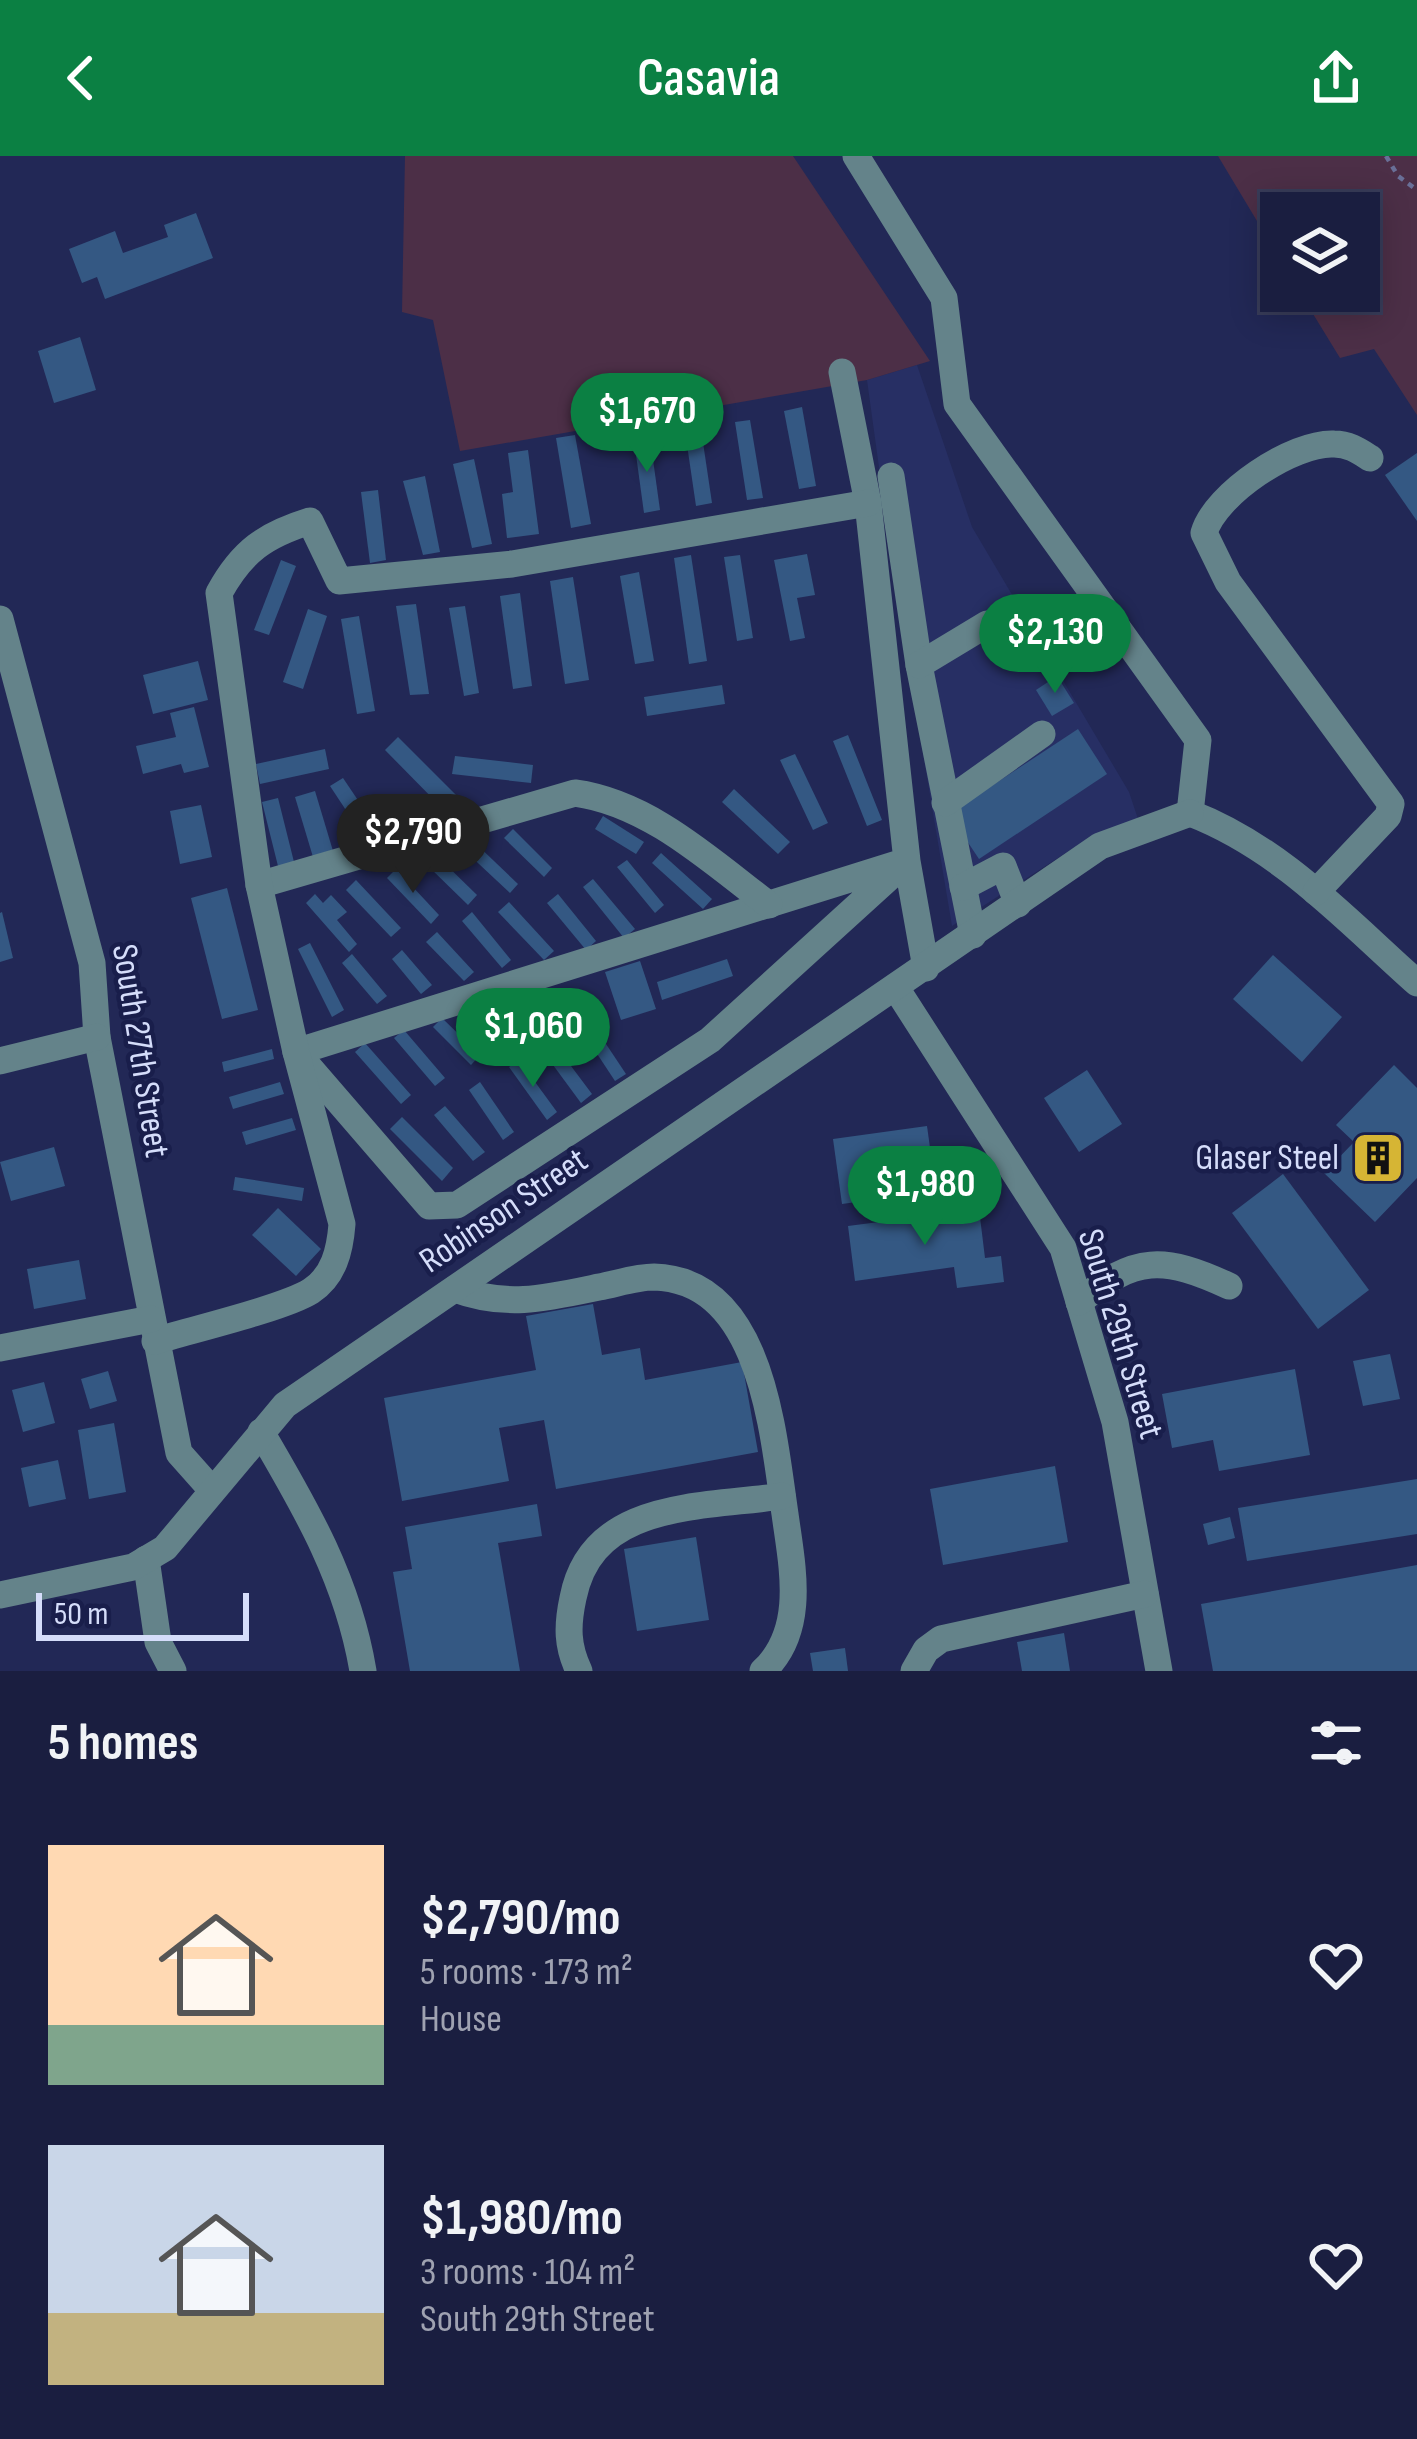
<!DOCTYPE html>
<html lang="en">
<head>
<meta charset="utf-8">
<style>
  body { margin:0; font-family:"Sofia Sans Condensed",sans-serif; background:#232747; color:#f1f3f6; height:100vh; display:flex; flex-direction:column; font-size:45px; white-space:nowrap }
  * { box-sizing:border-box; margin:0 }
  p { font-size:39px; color:#9fa2b1 }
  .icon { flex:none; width:66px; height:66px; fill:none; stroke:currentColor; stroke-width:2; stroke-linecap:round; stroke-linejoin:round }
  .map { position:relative; height:1515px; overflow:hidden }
  .panel { display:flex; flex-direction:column; background:#1a1e40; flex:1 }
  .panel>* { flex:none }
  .buttons { position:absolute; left:1260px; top:36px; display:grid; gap:24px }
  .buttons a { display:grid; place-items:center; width:120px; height:120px; border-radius:0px; background:#1a1e40; box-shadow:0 6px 30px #0003,0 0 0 3px #383c59; font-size:60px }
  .scale { position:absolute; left:36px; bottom:30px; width:213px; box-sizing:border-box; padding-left:12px; border:6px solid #d5ddfa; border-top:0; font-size:33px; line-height:42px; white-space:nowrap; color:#d5ddfa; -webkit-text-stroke:9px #191e4b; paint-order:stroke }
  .price { position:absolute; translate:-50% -102px; padding:0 27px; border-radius:42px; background:#0b8043; color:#fff; font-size:39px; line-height:78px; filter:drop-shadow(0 3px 6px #0008) }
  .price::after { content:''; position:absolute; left:50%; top:72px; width:36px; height:27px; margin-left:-18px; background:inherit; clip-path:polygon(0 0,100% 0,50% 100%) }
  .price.selected { background:#222; color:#fff }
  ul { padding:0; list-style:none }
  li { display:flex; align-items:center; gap:36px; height:300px; padding:0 48px }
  li span { display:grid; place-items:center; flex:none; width:336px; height:240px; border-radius:0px; color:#555 }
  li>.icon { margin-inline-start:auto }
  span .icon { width:144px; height:144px; fill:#fffc; stroke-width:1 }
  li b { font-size:51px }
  h2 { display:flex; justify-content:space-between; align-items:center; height:144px; padding:0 48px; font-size:51px }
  header { display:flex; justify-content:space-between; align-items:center; height:156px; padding:0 48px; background:#0b8043; color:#fff; font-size:54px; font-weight:600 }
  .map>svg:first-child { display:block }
  .built { fill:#272f64 }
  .green { fill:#4c2f47 }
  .building { fill:#345883 }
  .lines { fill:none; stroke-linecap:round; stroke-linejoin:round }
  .path { stroke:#696f97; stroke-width:4.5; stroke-dasharray:6 6; stroke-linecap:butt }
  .minor { stroke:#64838a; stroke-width:27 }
  .labels { text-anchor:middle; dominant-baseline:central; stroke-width:9; stroke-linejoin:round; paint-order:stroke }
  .street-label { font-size:36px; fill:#d5ddfa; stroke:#191e4b }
  .poi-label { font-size:36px; fill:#d5ddfa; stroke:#191e4b; text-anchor:end }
</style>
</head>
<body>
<header><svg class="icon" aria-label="back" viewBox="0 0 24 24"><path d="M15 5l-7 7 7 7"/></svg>Casavia<svg class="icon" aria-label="share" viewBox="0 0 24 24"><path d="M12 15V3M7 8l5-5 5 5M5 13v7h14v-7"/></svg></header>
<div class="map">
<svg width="1417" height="1515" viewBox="0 0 1417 1515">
  <rect width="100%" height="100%" fill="#222856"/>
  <polygon class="built" points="917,209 972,371 1129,636 1141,672 1089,682 952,770 897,442 867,224"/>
  <g class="green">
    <polygon points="405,0 793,0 930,205 867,224 460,295 433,164 402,156"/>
    <polygon points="1218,0 1417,0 1417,259 1374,193 1340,202 1299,135 1359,135 1359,57 1281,57 1281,105"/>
  </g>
  <g class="building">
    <polygon points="196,57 213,102 105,143 97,121 82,127 69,93 115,75 123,97 168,81 164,69"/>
    <polygon points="80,181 96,234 54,247 38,195"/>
    <polygon points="802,251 816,330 799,333 784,255"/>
    <polygon points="750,264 763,342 747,344 735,266"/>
    <polygon points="701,273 712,347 696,350 685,275"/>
    <polygon points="575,279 591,368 571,372 556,282"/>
    <polygon points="650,282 660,354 644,357 634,284"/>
    <polygon points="528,294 539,378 507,382 502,338 513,336 508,297"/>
    <polygon points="1417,297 1417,365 1385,319"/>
    <polygon points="474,303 492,388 472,392 453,308"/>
    <polygon points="425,320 440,396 423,399 403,325"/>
    <polygon points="378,334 386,404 370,407 361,336"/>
    <polygon points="807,398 815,439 797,442 805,482 790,485 774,404"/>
    <polygon points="691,399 707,505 689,508 674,402"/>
    <polygon points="740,399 753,482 737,485 724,401"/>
    <polygon points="281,404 296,410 269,479 254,474"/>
    <polygon points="639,416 654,505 635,508 620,420"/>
    <polygon points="573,421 589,524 565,528 550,425"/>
    <polygon points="520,437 532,530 513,533 500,440"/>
    <polygon points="416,448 429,538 410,539 396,450"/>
    <polygon points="465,450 479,537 464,540 449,452"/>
    <polygon points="308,453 327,460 303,533 283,526"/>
    <polygon points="359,460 375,555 357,558 341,463"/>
    <polygon points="198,505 208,544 153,558 143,519"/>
    <polygon points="1057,520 1074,547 1052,560 1036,534"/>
    <polygon points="722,529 725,548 647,560 644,541"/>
    <polygon points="194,551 209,611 184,617 181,608 143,618 136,590 176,581 170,557"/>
    <polygon points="1078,573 1107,618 979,703 949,658"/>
    <polygon points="848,579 882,664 867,670 833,585"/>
    <polygon points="398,581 459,642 446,656 385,594"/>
    <polygon points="325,593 329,613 260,628 256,608"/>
    <polygon points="795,598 828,667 813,674 780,604"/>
    <polygon points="455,600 533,609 531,627 452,618"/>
    <polygon points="343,622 378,674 365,683 330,630"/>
    <polygon points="734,633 790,686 778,698 722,646"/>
    <polygon points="315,635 333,695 313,701 295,641"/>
    <polygon points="278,642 294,706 278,710 262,646"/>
    <polygon points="201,649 212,701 180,708 170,655"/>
    <polygon points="603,660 644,686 636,698 595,673"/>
    <polygon points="513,673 552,712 544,721 504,682"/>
    <polygon points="473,685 518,728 510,737 464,694"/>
    <polygon points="661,697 712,743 703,753 652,707"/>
    <polygon points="437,700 477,739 468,749 427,709"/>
    <polygon points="627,704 664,749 655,757 617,711"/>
    <polygon points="396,713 439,759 431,768 387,722"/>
    <polygon points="593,723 635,773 624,782 583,731"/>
    <polygon points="356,724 401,772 391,781 346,734"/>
    <polygon points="227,732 258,854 222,863 191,742"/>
    <polygon points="315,738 323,747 331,739 347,756 337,764 357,788 349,796 306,747"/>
    <polygon points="558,738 596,785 586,794 547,747"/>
    <polygon points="509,746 554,795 544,804 498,756"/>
    <polygon points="2,756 13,802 0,806 0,757"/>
    <polygon points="472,756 511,804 502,812 462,765"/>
    <polygon points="437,776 474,816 464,825 426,786"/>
    <polygon points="310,787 344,854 332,861 298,793"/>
    <polygon points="402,794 432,829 421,838 392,803"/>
    <polygon points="352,798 387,840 377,848 342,807"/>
    <polygon points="1273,799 1342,861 1302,906 1233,843"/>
    <polygon points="727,803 733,820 662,844 657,826"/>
    <polygon points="640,805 656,853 621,864 605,816"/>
    <polygon points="482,849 525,889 516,899 473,859"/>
    <polygon points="442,862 480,899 471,909 433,871"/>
    <polygon points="594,870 626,918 615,925 584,878"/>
    <polygon points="404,874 445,922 435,930 394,882"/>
    <polygon points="553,886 592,938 581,947 542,894"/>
    <polygon points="365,887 411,939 401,948 355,896"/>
    <polygon points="272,893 274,903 224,916 222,906"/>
    <polygon points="519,904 557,956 547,964 509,911"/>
    <polygon points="1394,909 1417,932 1417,1022 1375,1066 1324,1017 1354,986 1336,969"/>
    <polygon points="1087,914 1122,968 1079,996 1044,942"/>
    <polygon points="280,926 284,938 233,953 229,941"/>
    <polygon points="480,926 514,976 503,984 469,934"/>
    <polygon points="445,950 485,996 473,1005 434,959"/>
    <polygon points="402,961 453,1012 442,1025 390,973"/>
    <polygon points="292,962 296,974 246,989 242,976"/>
    <polygon points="927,970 936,1035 842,1048 833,983"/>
    <polygon points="54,991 65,1030 11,1045 0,1006"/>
    <polygon points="1283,1018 1369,1134 1318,1173 1232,1057"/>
    <polygon points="235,1021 304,1032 302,1045 233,1034"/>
    <polygon points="278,1052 321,1093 296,1120 252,1079"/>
    <polygon points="979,1053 985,1102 1001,1100 1004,1126 957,1132 954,1111 855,1125 848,1070"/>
    <polygon points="79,1104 86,1143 34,1153 27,1113"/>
    <polygon points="593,1148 602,1199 640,1192 645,1224 742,1206 758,1296 556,1333 544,1264 499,1272 509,1325 402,1345 384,1242 536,1214 526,1160"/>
    <polygon points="1390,1198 1400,1243 1363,1250 1353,1205"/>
    <polygon points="1295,1213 1310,1299 1219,1315 1213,1284 1172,1292 1162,1238"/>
    <polygon points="108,1215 117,1245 90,1253 81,1223"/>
    <polygon points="44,1226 55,1267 23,1276 12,1234"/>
    <polygon points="114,1267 126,1336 89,1343 78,1274"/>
    <polygon points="58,1304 66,1343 29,1351 21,1312"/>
    <polygon points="1055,1310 1068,1386 943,1409 930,1333"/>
    <polygon points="1417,1323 1417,1378 1247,1405 1238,1352"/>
    <polygon points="537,1348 542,1380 498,1387 520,1515 410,1515 393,1416 412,1413 405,1371"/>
    <polygon points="1230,1361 1235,1382 1208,1389 1203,1368"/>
    <polygon points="696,1381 709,1464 637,1475 624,1393"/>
    <polygon points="1417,1409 1417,1515 1213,1515 1201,1448"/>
    <polygon points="1064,1477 1070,1515 1022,1515 1017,1486"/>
    <polygon points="845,1492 848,1515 813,1515 810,1497"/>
  </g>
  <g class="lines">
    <polyline class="path" points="1386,0 1398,20 1417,34"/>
    <g class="minor">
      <polyline points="856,0 944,142 957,248 1198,584 1190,657"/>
      <polyline points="842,216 868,347 907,705 296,896 429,1050 457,1049 710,884 907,705 926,812"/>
      <polyline points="891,320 919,509 973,779"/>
      <polyline points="0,463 92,807 97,881 179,1297 211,1333"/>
      <polyline points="919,509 987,468"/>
      <polyline points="945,647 1042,578"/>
      <path d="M1190 657C1281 692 1345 763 1417 827"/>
      <path d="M259 729 575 637C649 647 711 705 769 749"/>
      <polyline points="963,731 1003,710 1018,748"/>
      <path d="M1316 736 1388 660 1391 648 1228 426 1204 377C1215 338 1293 286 1334 288 1349 288 1359 295 1370 302"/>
      <polyline points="896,832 1063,1092 1115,1266 1159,1515"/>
      <polyline points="0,905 97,881"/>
      <path d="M455 1133C506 1152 547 1142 599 1131 616 1128 636 1121 654 1121 763 1124 773 1279 785 1358 792 1410 807 1474 763 1515"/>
      <path d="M1079 1146C1135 1099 1164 1100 1229 1130"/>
      <path d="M155 1185C191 1174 284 1152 311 1135 334 1120 340 1094 342 1068L296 896 259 729 219 437C242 395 265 379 310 365L339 425 512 408 868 347"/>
      <polyline points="0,1192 151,1163"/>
      <path d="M261 1276C307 1354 348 1425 363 1515"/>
      <polyline points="146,1403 158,1486 173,1515"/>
      <polyline points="0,1439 133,1411 165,1392 285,1249 1100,690 1190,657"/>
      <path d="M579 1515C567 1490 567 1470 573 1442 592 1344 702 1352 782 1340"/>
      <polyline points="914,1515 926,1494 941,1483 1145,1438"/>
    </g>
  </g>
  <defs>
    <g id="building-square" transform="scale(2.7)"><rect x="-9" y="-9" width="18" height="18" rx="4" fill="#d6b534" stroke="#191e4b"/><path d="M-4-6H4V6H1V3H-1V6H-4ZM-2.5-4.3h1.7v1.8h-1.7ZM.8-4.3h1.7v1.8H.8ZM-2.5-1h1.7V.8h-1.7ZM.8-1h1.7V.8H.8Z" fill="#111"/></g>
  </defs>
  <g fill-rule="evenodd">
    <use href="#building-square" x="1378" y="1002"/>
  </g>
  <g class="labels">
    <g class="street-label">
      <text transform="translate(140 895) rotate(81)">South 27th Street</text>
      <text transform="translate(504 1055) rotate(-34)">Robinson Street</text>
      <text transform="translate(1120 1178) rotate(73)">South 29th Street</text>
    </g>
    <g class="poi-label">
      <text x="1339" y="1002">Glaser Steel</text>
    </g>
  </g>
</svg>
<div class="buttons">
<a><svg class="icon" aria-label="layers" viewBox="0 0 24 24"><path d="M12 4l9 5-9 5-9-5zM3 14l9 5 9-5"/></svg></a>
</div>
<div class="scale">50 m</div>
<b class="price" style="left:647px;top:319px">$1,670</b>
<b class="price" style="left:1055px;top:540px">$2,130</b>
<b class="price selected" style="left:413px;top:740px">$2,790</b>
<b class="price" style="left:533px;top:934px">$1,060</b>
<b class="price" style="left:925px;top:1092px">$1,980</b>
</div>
<section class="panel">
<h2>5 homes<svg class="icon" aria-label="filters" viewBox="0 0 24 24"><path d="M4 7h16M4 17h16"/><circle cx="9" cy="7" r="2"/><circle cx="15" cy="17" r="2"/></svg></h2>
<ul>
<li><span style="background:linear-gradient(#ffd9b3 75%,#7fa58c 0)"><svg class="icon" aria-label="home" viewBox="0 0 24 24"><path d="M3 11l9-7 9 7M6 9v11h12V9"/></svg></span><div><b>$2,790/mo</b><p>5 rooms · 173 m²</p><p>House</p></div><svg class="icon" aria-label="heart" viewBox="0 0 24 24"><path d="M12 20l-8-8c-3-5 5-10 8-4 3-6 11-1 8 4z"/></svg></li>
<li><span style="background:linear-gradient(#c9d6e8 70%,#c2b280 0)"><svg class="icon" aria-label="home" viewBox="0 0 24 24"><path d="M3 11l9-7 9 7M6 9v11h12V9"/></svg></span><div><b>$1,980/mo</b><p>3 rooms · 104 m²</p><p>South 29th Street</p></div><svg class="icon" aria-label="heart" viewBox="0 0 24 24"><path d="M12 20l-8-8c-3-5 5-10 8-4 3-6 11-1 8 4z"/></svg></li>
</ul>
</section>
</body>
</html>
